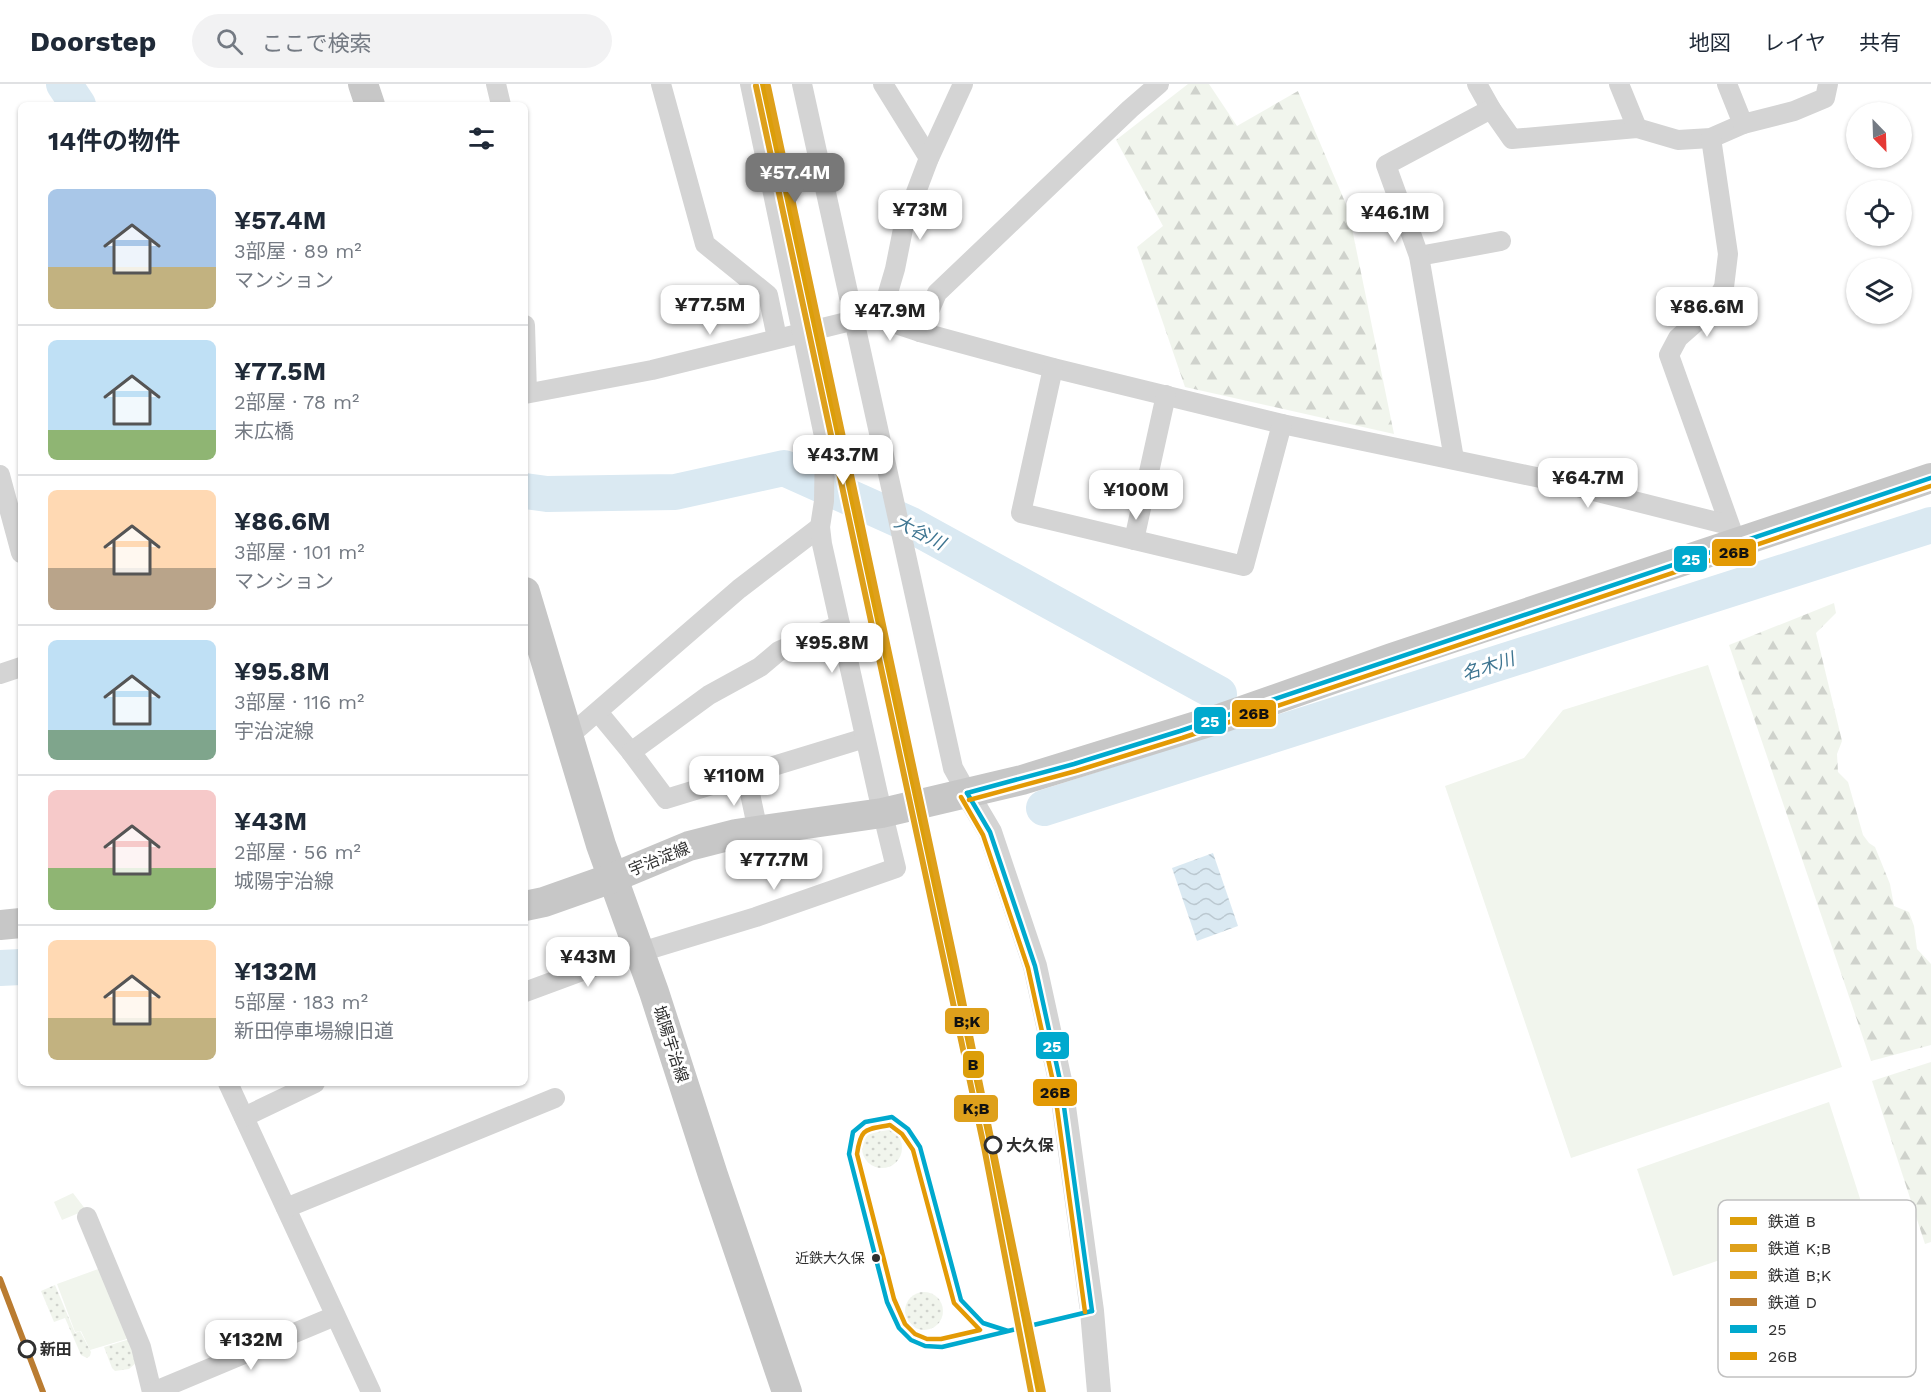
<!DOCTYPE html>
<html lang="ja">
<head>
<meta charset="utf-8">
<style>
  body { margin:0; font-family:"Work Sans","Noto Sans JP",sans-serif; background:#f2f2f3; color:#1f2937; height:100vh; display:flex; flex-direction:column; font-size:22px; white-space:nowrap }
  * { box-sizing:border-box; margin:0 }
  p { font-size:20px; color:#747a83 }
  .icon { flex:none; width:33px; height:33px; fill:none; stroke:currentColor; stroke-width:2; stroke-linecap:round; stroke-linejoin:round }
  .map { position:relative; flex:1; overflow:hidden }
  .sheet { position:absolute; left:18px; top:18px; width:510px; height:984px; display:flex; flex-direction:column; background:#fff; border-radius:9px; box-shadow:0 2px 4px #0004 }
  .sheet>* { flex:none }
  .needle { width:39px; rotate:157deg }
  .fabs { position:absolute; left:1846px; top:18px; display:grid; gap:12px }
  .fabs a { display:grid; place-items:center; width:66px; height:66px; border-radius:50%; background:#fff; box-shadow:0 2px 4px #0004; font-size:30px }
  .price { position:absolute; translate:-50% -51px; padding:0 14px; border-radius:12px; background:#fff; color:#222; font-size:20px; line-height:39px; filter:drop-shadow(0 2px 3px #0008) }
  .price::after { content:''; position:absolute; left:50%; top:36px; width:18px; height:14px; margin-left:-9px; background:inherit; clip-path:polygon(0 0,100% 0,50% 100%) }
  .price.active { background:#787878; color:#fff }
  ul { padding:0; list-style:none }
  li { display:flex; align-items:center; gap:18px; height:150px; padding:0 30px }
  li+li { border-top:2px solid #e0e1e3 }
  li span { display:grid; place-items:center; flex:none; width:168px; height:120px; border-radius:9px; color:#555 }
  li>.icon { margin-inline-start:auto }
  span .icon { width:72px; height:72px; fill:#fffc; stroke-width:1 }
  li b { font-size:26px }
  h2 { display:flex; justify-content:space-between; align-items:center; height:72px; padding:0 30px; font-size:26px }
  header { display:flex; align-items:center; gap:36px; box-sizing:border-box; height:84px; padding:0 30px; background:#fff; border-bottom:2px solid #e0e1e3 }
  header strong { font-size:28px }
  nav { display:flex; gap:33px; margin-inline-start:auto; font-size:21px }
  .search { width:420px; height:54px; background:#f2f2f3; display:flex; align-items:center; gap:15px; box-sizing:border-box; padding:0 21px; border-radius:33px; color:#747a83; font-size:22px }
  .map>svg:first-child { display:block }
  .grass { fill:url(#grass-dots) }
  .forest { fill:url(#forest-firs) }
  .green { fill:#f1f5ed }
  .water { fill:url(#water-waves) }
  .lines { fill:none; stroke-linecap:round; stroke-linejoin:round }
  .river { stroke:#dae9f2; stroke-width:36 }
  .minor { stroke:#d4d4d4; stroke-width:20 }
  .tertiary { stroke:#d4d4d4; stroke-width:24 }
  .primary { stroke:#c7c7c7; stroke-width:30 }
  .bus-1-casing { stroke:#fff; stroke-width:9 }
  .bus-2-casing { stroke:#fff; stroke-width:9 }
  .bus-1 { stroke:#00a9ce; stroke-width:4.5 }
  .bus-2 { stroke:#e39a05; stroke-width:4.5 }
  .rail-1-casing { stroke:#fff; stroke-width:10 }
  .rail-2-casing { stroke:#fff; stroke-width:10 }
  .rail-3-casing { stroke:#fff; stroke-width:10 }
  .rail-4-casing { stroke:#fff; stroke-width:10 }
  .rail-1 { stroke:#dc9e09; stroke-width:6 }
  .rail-2 { stroke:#dea01b; stroke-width:6 }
  .rail-3 { stroke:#dea01b; stroke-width:6 }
  .rail-4 { stroke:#ba7c31; stroke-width:6 }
  .stop-dot { fill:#fff; stroke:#2f2f2f; stroke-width:3 }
  .bus-dot { fill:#2f2f2f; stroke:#fff; stroke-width:2 }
  .labels { text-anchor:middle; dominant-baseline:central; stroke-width:6; stroke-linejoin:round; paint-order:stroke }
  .bus-label { font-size:14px; fill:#2f2f2f; stroke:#fff; text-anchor:end }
  .street-label { font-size:16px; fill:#2f2f2f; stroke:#fff }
  .stop-label { font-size:16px; font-weight:bold; fill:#2f2f2f; stroke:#fff; text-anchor:start }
  .water-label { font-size:18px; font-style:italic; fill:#3e7591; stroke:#fff }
  .key { fill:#fff; stroke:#c1c1c1; stroke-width:1.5 }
  .key-label { font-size:16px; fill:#2f2f2f }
  .line-badge { stroke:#fff; stroke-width:2 }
  .badge-label { font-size:16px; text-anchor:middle; font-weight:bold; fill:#fff }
  .pale-badge-label { font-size:16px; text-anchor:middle; font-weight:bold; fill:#111 }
</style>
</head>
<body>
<header>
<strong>Doorstep</strong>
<div class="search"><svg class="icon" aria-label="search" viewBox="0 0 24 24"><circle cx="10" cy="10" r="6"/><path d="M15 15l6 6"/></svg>ここで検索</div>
<nav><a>地図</a><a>レイヤ</a><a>共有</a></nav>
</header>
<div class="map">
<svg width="1931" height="1308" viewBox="0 0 1931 1308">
  <defs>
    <pattern id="grass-dots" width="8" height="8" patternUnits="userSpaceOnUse" patternTransform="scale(1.5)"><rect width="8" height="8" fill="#f1f5ed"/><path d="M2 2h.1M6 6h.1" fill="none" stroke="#cfd2cc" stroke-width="1.8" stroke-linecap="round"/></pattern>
    <pattern id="forest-firs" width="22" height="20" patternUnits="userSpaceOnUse" patternTransform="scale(1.5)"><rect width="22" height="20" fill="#f1f5ed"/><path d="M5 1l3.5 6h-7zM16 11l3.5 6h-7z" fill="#cfd2cc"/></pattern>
    <pattern id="water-waves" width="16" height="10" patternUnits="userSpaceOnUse" patternTransform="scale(1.5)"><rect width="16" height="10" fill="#dae9f2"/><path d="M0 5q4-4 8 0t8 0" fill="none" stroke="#bbc8d0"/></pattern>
  </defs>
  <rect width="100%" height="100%" fill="#fff"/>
  <g class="grass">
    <circle cx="882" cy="1064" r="20"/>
    <polygon points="55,1201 75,1249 80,1247 91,1268 90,1272 87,1274 81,1271 65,1234 54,1238 41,1207"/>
    <circle cx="924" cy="1227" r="19"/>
    <polygon points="130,1255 137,1278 129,1285 115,1287 112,1284 104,1263"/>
  </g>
  <g class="forest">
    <polygon points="1188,0 1209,0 1237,42 1298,7 1348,125 1394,350 1185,303 1137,163 1163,142 1116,56"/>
    <polygon points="1834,519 1836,529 1816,549 1842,657 1837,670 1838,688 1848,698 1863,751 1869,759 1875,763 1890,800 1894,822 1909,828 1914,842 1917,865 1931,880 1931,961 1871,977 1729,561"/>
    <polygon points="1931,978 1931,1158 1925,1160 1872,997"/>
  </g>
  <g class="green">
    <polygon points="1708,581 1842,983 1571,1074 1445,702 1524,674 1563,626"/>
    <polygon points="1829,1018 1864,1127 1673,1192 1637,1085"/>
    <polygon points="73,1109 86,1126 62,1136 54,1118"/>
    <polygon points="101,1184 130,1254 90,1266 81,1247 75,1248 57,1200"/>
  </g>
  <polygon class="water" points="1213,769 1238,842 1197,857 1172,784"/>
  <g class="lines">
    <g class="river">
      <polyline points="64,0 78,21"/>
      <polyline points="525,407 547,410 675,408 784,384 911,441 1219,610"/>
      <polyline points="1044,724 1931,441"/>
      <polyline points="0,884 21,883"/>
    </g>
    <g class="minor">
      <polyline points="496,0 501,21"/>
      <polyline points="661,0 705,160 768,211 777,254"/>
      <polyline points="802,0 953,684 967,709"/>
      <polyline points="883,0 929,74"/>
      <polyline points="1477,0 1491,25 1512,55 1637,44 1678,56 1711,54 1743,40 1727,0"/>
      <polyline points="1619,0 1637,44"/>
      <polyline points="1743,40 1794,27 1825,14 1828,0"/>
      <polyline points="1711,54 1728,170 1724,203 1711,225 1678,254 1669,271 1733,450"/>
      <polyline points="1419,172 1501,157"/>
      <polyline points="882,229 896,240 920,248 1053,284 1282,340 1550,396 1729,441"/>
      <polyline points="882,229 895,185 904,140 929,74 963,0"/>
      <polyline points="525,241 527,309"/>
      <polyline points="920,248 937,209 1130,25 1159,0"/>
      <polyline points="1053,284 1021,429 1244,482 1282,340"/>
      <polyline points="525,310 652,286 867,233"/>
      <polyline points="1454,375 1419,172 1386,81 1491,25"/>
      <polyline points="0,391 21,469"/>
      <polyline points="1134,456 1166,311"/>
      <polyline points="0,590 21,583"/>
      <polyline points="598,628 631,668 666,715 865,654"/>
      <polyline points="569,652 739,505 820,443"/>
      <polyline points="631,668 709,611 760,583 779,567 840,541"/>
      <polyline points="746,691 758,747"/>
      <polyline points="525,908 598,881 756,833 896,784 878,710 822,460 820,443 824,417 825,357 750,0"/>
      <polyline points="228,999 371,1308"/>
      <polyline points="244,1033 315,999"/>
      <polyline points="286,1124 555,1014"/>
      <polyline points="87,1133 141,1263 152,1308"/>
      <polyline points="153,1308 335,1232"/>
    </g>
    <polyline class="tertiary" points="967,709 990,748 1035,882 1061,1001 1092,1227 1099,1308"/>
    <g class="primary">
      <polyline points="363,0 370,21"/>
      <polyline points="525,508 601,761 654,908 713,1091 787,1308"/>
      <polyline points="525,822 544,818 612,794 689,762 736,750 882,729 1022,696 1222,634 1392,574 1931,394"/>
      <polyline points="0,841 21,839"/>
    </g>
    <g class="bus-1-casing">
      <g id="bus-1">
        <polyline points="967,709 1074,680 1180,647 1931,394"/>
        <polyline points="967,709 990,748 1035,882 1061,1001 1092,1227"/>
        <polygon points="892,1033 908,1045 920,1063 961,1216 983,1239 1008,1247 1092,1227 942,1263 925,1262 911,1256 899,1244 887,1218 849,1070 853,1048 865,1038"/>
      </g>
    </g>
    <g class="bus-2-casing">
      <g id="bus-2">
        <polyline points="961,713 983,751 1028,884 1054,1002 1085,1228"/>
        <polyline points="969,716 1076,687 1182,654 1931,402"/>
        <path d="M890 1041 902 1050 913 1066 954 1219 980 1246 941 1255H927L915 1250 905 1240 894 1215 857 1070C861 1043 865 1046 890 1041Z"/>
      </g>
    </g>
    <use href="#bus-1" class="bus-1"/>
    <use href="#bus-2" class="bus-2"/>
    <g class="rail-1-casing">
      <polyline id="rail-1" points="763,0 991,1062 1039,1308"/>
    </g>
    <g class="rail-2-casing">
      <polyline id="rail-2" points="756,2 984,1063 1031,1308"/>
    </g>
    <g class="rail-3-casing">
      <polyline id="rail-3" points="768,2 955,878 1043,1308"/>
    </g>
    <g class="rail-4-casing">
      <polyline id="rail-4" points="0,1195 43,1308"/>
    </g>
    <use href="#rail-1" class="rail-1"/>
    <use href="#rail-2" class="rail-2"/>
    <use href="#rail-3" class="rail-3"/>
    <use href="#rail-4" class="rail-4"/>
  </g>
  <g class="stop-dot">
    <circle cx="993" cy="1061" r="8"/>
    <circle cx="27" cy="1265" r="8"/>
  </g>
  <circle class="bus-dot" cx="876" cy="1174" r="5"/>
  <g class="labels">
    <g class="bus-label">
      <text x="865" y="1174">近鉄大久保</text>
    </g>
    <g class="street-label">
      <text transform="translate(659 775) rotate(-22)">宇治淀線</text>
      <text transform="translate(671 960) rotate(72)">城陽宇治線</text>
    </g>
    <g class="stop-label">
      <text x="1006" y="1061">大久保</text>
      <text x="40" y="1265">新田</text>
    </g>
    <g class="water-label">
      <text transform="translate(920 448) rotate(27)">大谷川</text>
      <text transform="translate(1488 582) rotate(-18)">名木川</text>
    </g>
  </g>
  <rect x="1718" y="1116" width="198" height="177" rx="9" class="key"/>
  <rect x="1730" y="1133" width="27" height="8" fill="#dc9e09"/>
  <rect x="1730" y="1160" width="27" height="8" fill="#dea01b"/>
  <rect x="1730" y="1187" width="27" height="8" fill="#dea01b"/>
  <rect x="1730" y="1214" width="27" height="8" fill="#ba7c31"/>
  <rect x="1730" y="1241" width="27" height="8" fill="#00a9ce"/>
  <rect x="1730" y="1268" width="27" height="8" fill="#e39a05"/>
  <g class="key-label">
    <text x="1768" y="1143">鉄道 B</text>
    <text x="1768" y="1170">鉄道 K;B</text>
    <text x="1768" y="1197">鉄道 B;K</text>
    <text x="1768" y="1224">鉄道 D</text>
    <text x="1768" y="1251">25</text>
    <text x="1768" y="1278">26B</text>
  </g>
  <g class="line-badge">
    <rect x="1711" y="454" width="46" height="29" rx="6" fill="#e39a05"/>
    <rect x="1673" y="461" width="35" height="28" rx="6" fill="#00a9ce"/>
    <rect x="1231" y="615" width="46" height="29" rx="6" fill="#e39a05"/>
    <rect x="1193" y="622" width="34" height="29" rx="6" fill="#00a9ce"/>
    <rect x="944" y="923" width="46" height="28" rx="6" fill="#dea01b"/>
    <rect x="1035" y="947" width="35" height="29" rx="6" fill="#00a9ce"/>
    <rect x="962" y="966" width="23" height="29" rx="6" fill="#dc9e09"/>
    <rect x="1032" y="994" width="46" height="29" rx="6" fill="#e39a05"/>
    <rect x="953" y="1010" width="46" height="29" rx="6" fill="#dea01b"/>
  </g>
  <g class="badge-label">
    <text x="1691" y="481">25</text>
    <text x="1210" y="643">25</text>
    <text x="1052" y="968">25</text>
  </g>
  <g class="pale-badge-label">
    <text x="1734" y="474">26B</text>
    <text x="1254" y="635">26B</text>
    <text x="967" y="943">B;K</text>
    <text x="973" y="986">B</text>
    <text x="1055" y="1014">26B</text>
    <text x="976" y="1030">K;B</text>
  </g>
</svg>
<div class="fabs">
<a><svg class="needle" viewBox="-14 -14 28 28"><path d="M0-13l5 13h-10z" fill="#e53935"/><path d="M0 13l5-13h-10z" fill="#747a83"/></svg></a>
<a><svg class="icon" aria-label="locate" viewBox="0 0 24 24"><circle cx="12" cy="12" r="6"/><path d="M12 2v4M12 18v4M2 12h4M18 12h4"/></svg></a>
<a><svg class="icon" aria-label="layers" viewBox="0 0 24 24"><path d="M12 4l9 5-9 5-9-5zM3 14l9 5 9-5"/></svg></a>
</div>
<b class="price active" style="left:795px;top:120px">¥57.4M</b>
<b class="price" style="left:920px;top:157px">¥73M</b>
<b class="price" style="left:1395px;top:160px">¥46.1M</b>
<b class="price" style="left:710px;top:252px">¥77.5M</b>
<b class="price" style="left:1707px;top:254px">¥86.6M</b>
<b class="price" style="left:890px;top:258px">¥47.9M</b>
<b class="price" style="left:843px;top:402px">¥43.7M</b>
<b class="price" style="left:1588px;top:425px">¥64.7M</b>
<b class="price" style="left:1136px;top:437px">¥100M</b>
<b class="price" style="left:832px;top:590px">¥95.8M</b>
<b class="price" style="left:734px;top:723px">¥110M</b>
<b class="price" style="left:774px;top:807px">¥77.7M</b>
<b class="price" style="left:588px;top:904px">¥43M</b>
<b class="price" style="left:251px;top:1287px">¥132M</b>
<section class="sheet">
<h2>14件の物件<svg class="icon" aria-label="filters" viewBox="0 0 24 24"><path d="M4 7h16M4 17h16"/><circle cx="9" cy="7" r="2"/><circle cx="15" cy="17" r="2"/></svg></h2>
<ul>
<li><span style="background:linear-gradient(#a9c7e8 65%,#c2b280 0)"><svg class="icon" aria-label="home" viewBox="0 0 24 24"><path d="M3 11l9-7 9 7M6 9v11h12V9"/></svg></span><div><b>¥57.4M</b><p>3部屋 · 89 m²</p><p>マンション</p></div></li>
<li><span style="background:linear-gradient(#bfe0f5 75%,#8fb573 0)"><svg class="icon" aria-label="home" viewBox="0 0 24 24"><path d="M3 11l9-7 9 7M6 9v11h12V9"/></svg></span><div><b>¥77.5M</b><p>2部屋 · 78 m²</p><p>末広橋</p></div></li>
<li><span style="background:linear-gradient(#ffd9b3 65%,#b9a48a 0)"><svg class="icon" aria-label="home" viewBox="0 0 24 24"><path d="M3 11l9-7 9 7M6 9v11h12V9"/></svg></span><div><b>¥86.6M</b><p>3部屋 · 101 m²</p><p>マンション</p></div></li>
<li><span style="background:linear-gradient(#bfe0f5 75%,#7fa58c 0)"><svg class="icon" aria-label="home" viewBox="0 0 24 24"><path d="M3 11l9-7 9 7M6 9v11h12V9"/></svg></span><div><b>¥95.8M</b><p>3部屋 · 116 m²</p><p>宇治淀線</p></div></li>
<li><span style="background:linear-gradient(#f6c9c9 65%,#8fb573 0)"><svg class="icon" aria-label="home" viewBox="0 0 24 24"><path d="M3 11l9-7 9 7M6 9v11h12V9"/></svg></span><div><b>¥43M</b><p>2部屋 · 56 m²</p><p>城陽宇治線</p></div></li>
<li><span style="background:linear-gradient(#ffd9b3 65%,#c2b280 0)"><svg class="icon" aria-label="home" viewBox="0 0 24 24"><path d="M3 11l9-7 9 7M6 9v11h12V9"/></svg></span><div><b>¥132M</b><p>5部屋 · 183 m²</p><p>新田停車場線旧道</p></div></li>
</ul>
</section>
</div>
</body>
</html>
